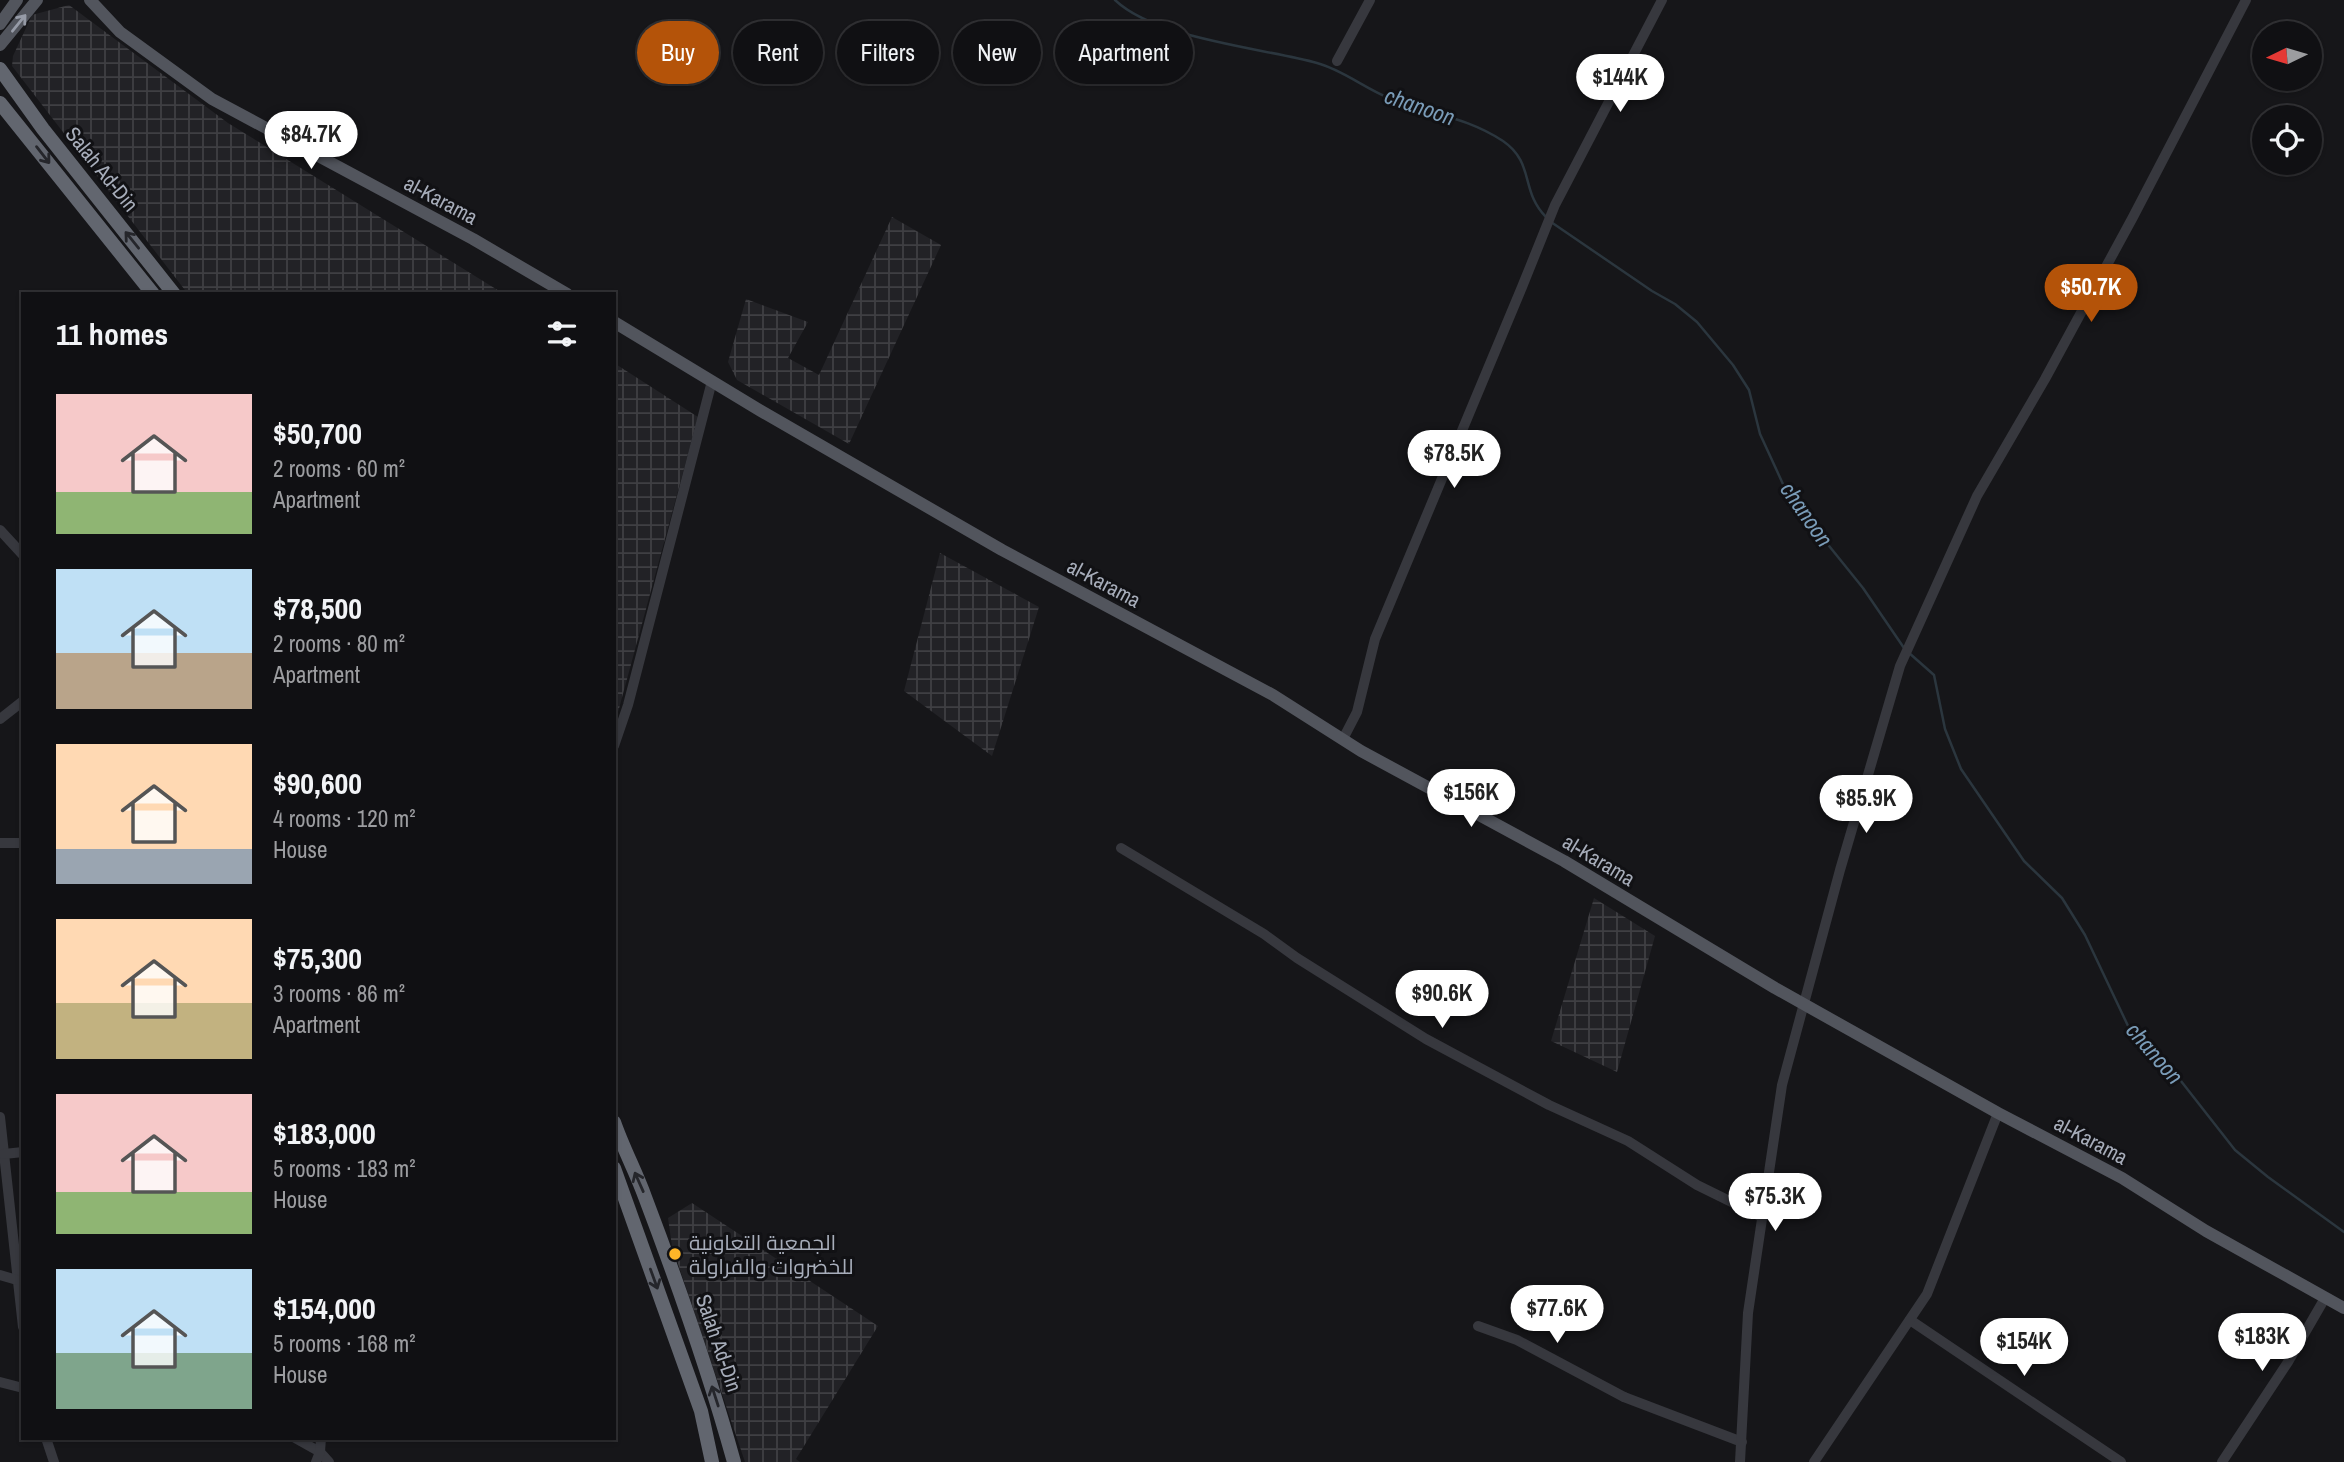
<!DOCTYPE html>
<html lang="en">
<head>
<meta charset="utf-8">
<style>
  body { margin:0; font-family:"Archivo Narrow",Cairo,sans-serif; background:#19191c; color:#f1f3f6; height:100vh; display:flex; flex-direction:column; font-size:26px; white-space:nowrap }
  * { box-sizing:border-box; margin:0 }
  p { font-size:23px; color:#9c9da0 }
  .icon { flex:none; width:38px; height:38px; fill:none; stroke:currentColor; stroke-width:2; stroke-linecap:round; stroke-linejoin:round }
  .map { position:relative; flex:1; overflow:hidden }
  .sheet { position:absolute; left:21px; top:292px; width:595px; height:1148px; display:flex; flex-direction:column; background:#101013; border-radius:0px; box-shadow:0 2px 5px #0004,0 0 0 2px #303033 }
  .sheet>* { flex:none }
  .hud { position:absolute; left:637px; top:21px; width:665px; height:63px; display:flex; gap:14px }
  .needle { width:46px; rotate:265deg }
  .controls { position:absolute; left:2252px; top:21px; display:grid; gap:14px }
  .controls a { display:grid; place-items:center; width:70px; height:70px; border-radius:50%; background:#101013; box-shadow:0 2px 5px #0004,0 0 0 2px #303033; font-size:35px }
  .price { position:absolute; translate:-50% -60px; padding:0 16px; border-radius:24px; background:#fff; color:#222; font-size:23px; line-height:46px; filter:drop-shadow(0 2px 4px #0008) }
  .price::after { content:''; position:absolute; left:50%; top:42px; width:21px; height:16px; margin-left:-10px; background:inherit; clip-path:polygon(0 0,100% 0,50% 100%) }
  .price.on { background:#b45309; color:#fff }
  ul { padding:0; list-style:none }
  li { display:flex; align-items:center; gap:21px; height:175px; padding:0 35px }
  li span { display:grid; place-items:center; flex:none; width:196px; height:140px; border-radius:0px; color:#555 }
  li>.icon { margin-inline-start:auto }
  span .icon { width:84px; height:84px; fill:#fffc; stroke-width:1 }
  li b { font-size:30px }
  h2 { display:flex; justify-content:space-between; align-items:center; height:84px; padding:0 35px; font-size:30px }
  .chip { padding:0 24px; border-radius:32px; background:#101013; box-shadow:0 2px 5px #0004,0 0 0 2px #303033; font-size:24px; line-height:63px }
  .chip.on { background:#b45309; color:#fff }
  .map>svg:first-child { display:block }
  .industrial { fill:url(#industrial-grid) }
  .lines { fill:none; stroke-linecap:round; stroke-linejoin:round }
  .stream { stroke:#2b363e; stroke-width:2.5 }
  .minor { stroke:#37383e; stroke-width:10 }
  .major { stroke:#52555d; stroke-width:12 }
  .highway { stroke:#62666f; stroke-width:14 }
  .oneway { stroke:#969ba7 }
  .oneway2 { stroke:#25262b }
  .poi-dot { fill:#ffb528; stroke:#111114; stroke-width:2.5 }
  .labels { text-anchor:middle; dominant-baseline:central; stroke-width:6; stroke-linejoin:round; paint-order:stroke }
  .street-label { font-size:21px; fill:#a7adba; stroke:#111114 }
  .poi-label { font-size:21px; fill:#a7adba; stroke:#111114; text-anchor:start }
  .water-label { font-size:23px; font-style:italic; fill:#7a9cb8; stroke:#111114 }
</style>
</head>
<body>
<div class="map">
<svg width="2344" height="1462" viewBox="0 0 2344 1462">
  <defs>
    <pattern id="industrial-grid" width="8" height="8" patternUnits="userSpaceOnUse" patternTransform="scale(1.75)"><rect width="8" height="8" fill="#222226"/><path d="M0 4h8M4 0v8" fill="none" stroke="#3f3f43"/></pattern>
  </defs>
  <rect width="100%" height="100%" fill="#161619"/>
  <g class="industrial">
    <polygon points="69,5 228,123 504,294 188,294 12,66 13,56 32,15"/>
    <polygon points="892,217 941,245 849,444 737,380 728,362 746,299 808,322 788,358 819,375"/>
    <polygon points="614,363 698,417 614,727"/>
    <polygon points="940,553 1039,607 992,756 904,691"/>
    <polygon points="1594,898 1655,936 1617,1072 1551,1041"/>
    <polygon points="692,1203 878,1326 796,1459 800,1462 745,1462 672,1246 668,1218"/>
  </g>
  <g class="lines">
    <g class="stream">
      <path d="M1115 0C1156 39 1263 48 1317 63 1343 70 1364 88 1389 98 1428 114 1465 116 1503 141 1535 163 1520 191 1546 217"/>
      <polyline points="1551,222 1652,291 1675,304 1697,322 1733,365 1749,390 1760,434 1788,495 1863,588 1904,648"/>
      <polyline points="1908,652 1934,675 1945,729 1961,769 2024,861 2062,898 2085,935 2129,1028 2144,1047 2170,1067 2235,1150 2268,1177 2344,1232"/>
    </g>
    <g class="minor">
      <polyline points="1337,61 1370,0"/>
      <polyline points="0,530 23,555"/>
      <polyline points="0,719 23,701"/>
      <polyline points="1343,739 1357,712 1375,639 1522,287 1555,205 1662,0"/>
      <polyline points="614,746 628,705 712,381"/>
      <polyline points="0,843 23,843"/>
      <polyline points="1121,848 1264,934 1297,958 1426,1039 1549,1105 1628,1141 1697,1185 1762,1217"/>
      <polyline points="0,1117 23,1327"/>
      <polyline points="4,1154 23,1152"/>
      <polyline points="0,1275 17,1280"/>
      <polyline points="1910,1320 2121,1462"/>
      <polyline points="1478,1326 1517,1340 1624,1397"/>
      <polyline points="0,1382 23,1388"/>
      <polyline points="1624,1397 1742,1442"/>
      <polyline points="46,1438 54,1462"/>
      <polyline points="295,1438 320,1452 329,1462"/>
      <polyline points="316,1462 320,1452 321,1438"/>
      <polyline points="1740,1462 1748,1313 1782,1085 1840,870 1900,666 1977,496 2045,379 2133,217 2246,0"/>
      <polyline points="1814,1462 1927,1294 1998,1113"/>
      <polyline points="2222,1462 2288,1362 2325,1298"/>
    </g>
    <g class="major">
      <polyline points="90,0 120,32 212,99 473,239 567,294"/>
      <polyline points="0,24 17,0"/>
      <polyline points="0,45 37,0"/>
      <polyline points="614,322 761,411 1002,550 1273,695 1361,751 1564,861 1775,988 1998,1113 2122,1178 2206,1231 2344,1308"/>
    </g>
    <g class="highway">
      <polyline points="0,69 43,129 174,294"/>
      <polyline points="0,103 153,294"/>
      <path d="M614 1122C623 1148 636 1172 645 1197 678 1284 709 1372 734 1462"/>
      <polyline points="614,1168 701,1411 712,1462"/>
    </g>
  </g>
  <defs><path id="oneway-shaft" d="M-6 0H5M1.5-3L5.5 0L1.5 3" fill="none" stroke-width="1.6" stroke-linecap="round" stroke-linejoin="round" transform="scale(1.75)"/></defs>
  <use class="oneway" href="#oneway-shaft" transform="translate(19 23) rotate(-51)"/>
  <g class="oneway2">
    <use href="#oneway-shaft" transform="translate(43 155) rotate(52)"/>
    <use href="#oneway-shaft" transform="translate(132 240) rotate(-129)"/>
    <use href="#oneway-shaft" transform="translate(639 1182) rotate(-114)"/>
    <use href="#oneway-shaft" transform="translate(654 1279) rotate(70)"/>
    <use href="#oneway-shaft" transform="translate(715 1396) rotate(-108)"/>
  </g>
  <circle class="poi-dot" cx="675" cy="1254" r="7"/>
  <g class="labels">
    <g class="street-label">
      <text transform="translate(102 169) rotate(51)">Salah Ad-Din</text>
      <text transform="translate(441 200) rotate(28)">al-Karama</text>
      <text transform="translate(1104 583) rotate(28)">al-Karama</text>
      <text transform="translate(1599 860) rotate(31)">al-Karama</text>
      <text transform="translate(2091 1140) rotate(28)">al-Karama</text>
      <text transform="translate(719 1343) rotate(71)">Salah Ad-Din</text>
    </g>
    <g class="poi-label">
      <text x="689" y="1242">الجمعية التعاونية<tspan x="689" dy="24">للخضروات والفراولة</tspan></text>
    </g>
    <g class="water-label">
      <text transform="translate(1420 106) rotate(19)">chanoon</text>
      <text transform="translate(1807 514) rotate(55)">chanoon</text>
      <text transform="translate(2155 1053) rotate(49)">chanoon</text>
    </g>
  </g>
</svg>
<div class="controls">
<a><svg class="needle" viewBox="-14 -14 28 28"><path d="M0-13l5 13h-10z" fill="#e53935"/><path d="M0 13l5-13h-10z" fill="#9c9da0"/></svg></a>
<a><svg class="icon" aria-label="locate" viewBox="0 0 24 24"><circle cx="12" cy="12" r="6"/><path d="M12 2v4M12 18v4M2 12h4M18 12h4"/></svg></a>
</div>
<b class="price" style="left:1620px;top:114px">$144K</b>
<b class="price" style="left:311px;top:171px">$84.7K</b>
<b class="price on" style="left:2091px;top:324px">$50.7K</b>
<b class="price" style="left:1454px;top:490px">$78.5K</b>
<b class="price" style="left:1471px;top:829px">$156K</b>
<b class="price" style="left:1866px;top:835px">$85.9K</b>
<b class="price" style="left:1442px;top:1030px">$90.6K</b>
<b class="price" style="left:1775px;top:1233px">$75.3K</b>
<b class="price" style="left:1557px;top:1345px">$77.6K</b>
<b class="price" style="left:2262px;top:1373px">$183K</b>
<b class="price" style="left:2024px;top:1378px">$154K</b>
<div class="hud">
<a class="chip on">Buy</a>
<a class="chip">Rent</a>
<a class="chip">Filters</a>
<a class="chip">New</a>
<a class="chip">Apartment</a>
</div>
<section class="sheet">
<h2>11 homes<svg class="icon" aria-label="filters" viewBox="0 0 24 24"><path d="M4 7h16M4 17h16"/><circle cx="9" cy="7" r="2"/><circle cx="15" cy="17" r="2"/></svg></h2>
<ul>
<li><span style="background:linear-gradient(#f6c9c9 70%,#8fb573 0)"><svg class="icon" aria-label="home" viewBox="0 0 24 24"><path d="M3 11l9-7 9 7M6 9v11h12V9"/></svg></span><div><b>$50,700</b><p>2 rooms · 60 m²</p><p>Apartment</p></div></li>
<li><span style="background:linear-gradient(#bfe0f5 60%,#b9a48a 0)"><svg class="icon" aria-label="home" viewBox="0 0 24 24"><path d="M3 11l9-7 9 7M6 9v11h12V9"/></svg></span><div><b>$78,500</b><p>2 rooms · 80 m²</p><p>Apartment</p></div></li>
<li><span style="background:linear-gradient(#ffd9b3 75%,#9aa5b1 0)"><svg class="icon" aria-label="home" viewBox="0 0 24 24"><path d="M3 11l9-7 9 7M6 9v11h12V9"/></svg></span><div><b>$90,600</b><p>4 rooms · 120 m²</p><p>House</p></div></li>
<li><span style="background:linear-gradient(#ffd9b3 60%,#c2b280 0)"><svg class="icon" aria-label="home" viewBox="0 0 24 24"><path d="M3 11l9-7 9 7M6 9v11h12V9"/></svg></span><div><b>$75,300</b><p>3 rooms · 86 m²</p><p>Apartment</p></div></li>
<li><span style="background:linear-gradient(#f6c9c9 70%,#8fb573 0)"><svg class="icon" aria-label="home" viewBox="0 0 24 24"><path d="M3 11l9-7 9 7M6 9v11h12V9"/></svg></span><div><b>$183,000</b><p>5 rooms · 183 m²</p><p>House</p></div></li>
<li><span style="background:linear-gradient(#bfe0f5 60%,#7fa58c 0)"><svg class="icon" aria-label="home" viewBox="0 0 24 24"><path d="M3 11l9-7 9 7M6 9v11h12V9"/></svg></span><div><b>$154,000</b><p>5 rooms · 168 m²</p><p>House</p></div></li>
</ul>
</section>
</div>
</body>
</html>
